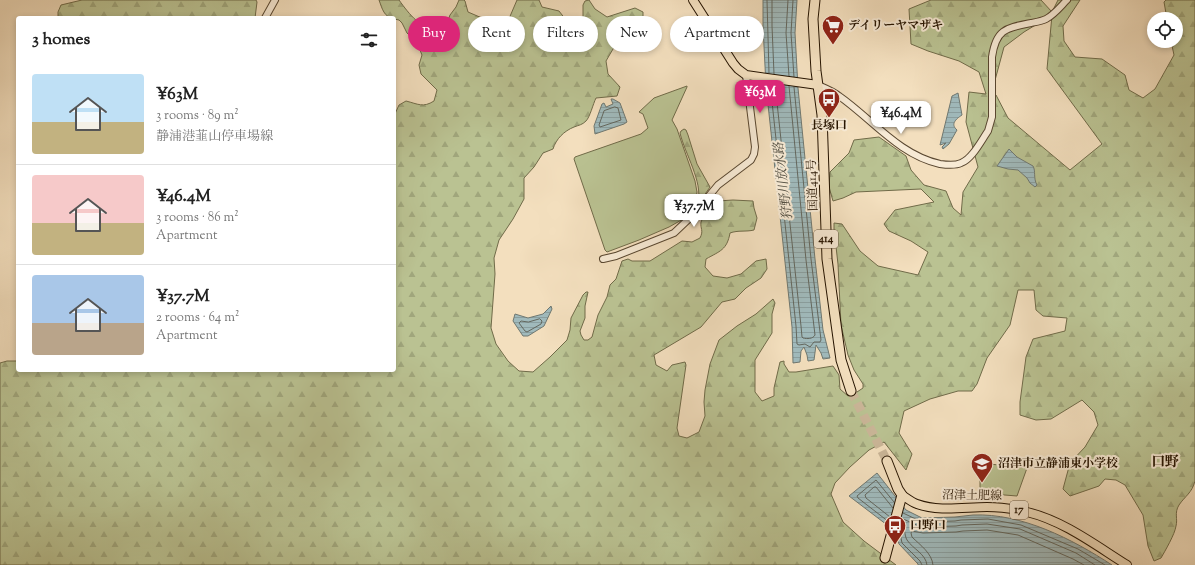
<!DOCTYPE html>
<html lang="en">
<head>
<meta charset="utf-8">
<style>
  body { margin:0; font-family:"Sorts Mill Goudy","Noto Serif JP",serif; background:#f2f2f2; color:#222; height:100vh; display:flex; flex-direction:column; font-size:15px; white-space:nowrap }
  * { box-sizing:border-box; margin:0 }
  p { font-size:13px; color:#767676 }
  .icon { flex:none; width:22px; height:22px; fill:none; stroke:currentColor; stroke-width:2; stroke-linecap:round; stroke-linejoin:round }
  .map { position:relative; flex:1; overflow:hidden }
  .side { position:absolute; left:16px; top:16px; width:380px; height:356px; display:flex; flex-direction:column; background:#fff; border-radius:4px; box-shadow:0 2px 6px #0003 }
  .side>* { flex:none }
  .top-card { position:absolute; left:408px; top:16px; width:380px; height:36px; display:flex; gap:8px }
  .buttons { position:absolute; left:1147px; top:12px; display:grid; gap:8px }
  .buttons a { display:grid; place-items:center; width:36px; height:36px; border-radius:50%; background:#fff; box-shadow:0 2px 6px #0003; font-size:20px }
  .price { position:absolute; translate:-50% -34px; padding:0 9px; border-radius:8px; background:#fff; color:#222; font-size:13px; line-height:26px; filter:drop-shadow(0 1px 2px #0008) }
  .price::after { content:''; position:absolute; left:50%; top:24px; width:12px; height:9px; margin-left:-6px; background:inherit; clip-path:polygon(0 0,100% 0,50% 100%) }
  .price.on { background:#db2777; color:#fff }
  ul { padding:0; list-style:none }
  li { display:flex; align-items:center; gap:12px; height:100px; padding:0 16px }
  li+li { border-top:1px solid #e0e0e0 }
  li span { display:grid; place-items:center; flex:none; width:112px; height:80px; border-radius:4px; color:#555 }
  li>.icon { margin-inline-start:auto }
  span .icon { width:48px; height:48px; fill:#fffc; stroke-width:1 }
  li b { font-size:17px }
  h2 { display:flex; justify-content:space-between; align-items:center; height:48px; padding:0 16px; font-size:17px }
  .chip { padding:0 14px; border-radius:18px; background:#fff; box-shadow:0 2px 6px #0003; font-size:14px; line-height:36px }
  .chip.on { background:#db2777; color:#fff }
  .map>svg:first-child { display:block }
  .green { fill:#bac292; stroke:#706b49 }
  .forest { fill:url(#forest-firs); stroke:#706b49; fill-rule:evenodd }
  .water { fill:url(#water-rules); stroke:#6f7871 }
  .lines { fill:none; stroke-linecap:round; stroke-linejoin:round }
  .shore { stroke:#63675e; stroke-width:1 }
  .highway-tunnel { stroke:#cab698; stroke-width:9; stroke-dasharray:9 4.5; stroke-linecap:butt }
  .minor-casing { stroke:#594730; stroke-width:8 }
  .major-casing { stroke:#261400; stroke-width:10 }
  .highway-casing { stroke:#261400; stroke-width:11 }
  .minor { stroke:#f7ead5; stroke-width:6 }
  .major { stroke:#f3dfbe; stroke-width:8 }
  .highway { stroke:#f3dfbe; stroke-width:9 }
  .labels { text-anchor:middle; dominant-baseline:central; stroke-width:4; stroke-linejoin:round; paint-order:stroke }
  .shield { fill:#f7ead5; stroke:#655440; stroke-width:1 }
  .shield-label { font-size:11px; font-weight:bold; fill:#261400 }
  .poi-label { font-size:12px; font-weight:bold; fill:#261400; stroke:#f7ead5; text-anchor:start }
  .street-label { font-size:12px; fill:#261400; stroke:#f7ead5 }
  .water-label { font-size:13px; font-style:italic; fill:#514e42; stroke:#f7ead5 }
  .quarter-label { font-size:14px; font-weight:bold; fill:#261400; stroke:#f7ead5 }
</style>
</head>
<body>
<div class="map">
<svg width="1195" height="565" viewBox="0 0 1195 565">
  <defs>
    <pattern id="forest-firs" width="22" height="20" patternUnits="userSpaceOnUse"><rect width="22" height="20" fill="#bac292"/><path d="M5 1l3.5 6h-7zM16 11l3.5 6h-7z" fill="#a0a67c"/></pattern>
    <pattern id="water-rules" width="6" height="5" patternUnits="userSpaceOnUse"><rect width="6" height="5" fill="#a0babc"/><path d="M0 2.5h6" fill="none" stroke="#8a9fa0"/></pattern>
  </defs>
  <rect width="100%" height="100%" fill="#f3dfbe"/>
  <filter id="stains"><feTurbulence type="fractalNoise" baseFrequency=".005" numOctaves="4"/><feColorMatrix values="0 0 0 0 .2 0 0 0 0 .09 0 0 0 0 .02 0 0 0 .5 -.17"/></filter>
  <radialGradient id="worn" r=".72"><stop offset=".6" stop-color="#630" stop-opacity="0"/><stop offset="1" stop-color="#630" stop-opacity=".3"/></radialGradient>
  <g class="green">
    <polygon points="687,86 687,87 672,120 677,129 695,181 697,192 696,199 693,208 685,218 669,227 639,240 607,252 605,250 574,159 575,157 641,134 648,128 643,114 639,112 654,98"/>
    <polygon points="980,463 1027,468 1017,496 980,493"/>
  </g>
  <g class="forest">
    <polygon points="82,0 256,0 257,2 255,18 58,18 58,12 61,5"/>
    <path d="M379 0H399C409 14 422 31 441 31L447 23 450 15 456 7 459 0H464L465 1 468 12 496 24 508 21 517 0H539L542 7 559 11 566 20 578 21 583 17V5L585 1 589 0 595 9 607 17 635 8 643 12V20L640 27 626 34 613 49 606 61 608 74 620 87 617 96 596 98C593 104 590 117 586 121 582 125 579 125 574 127 564 131 556 139 553 149L543 153 534 167 524 178V199L513 219 499 240 494 258 495 274 491 328 496 344 508 361 519 371 533 372 550 357 567 340 570 330 571 318 583 295 586 292H588L585 306V318L580 331 581 335 584 340H588L592 337 598 315 607 297 610 285 616 279 622 261 628 259 632 261H650L682 241 692 242 700 238C704 230 700 229 701 222 703 216 714 206 718 201L733 200 753 201 754 208 757 218 754 230C746 232 738 230 730 233 727 250 720 251 706 259L705 267 713 276 727 278 741 274 756 261 766 259 767 269 761 278 746 288 735 299 722 302 701 327 654 355 656 365 667 371 672 365 685 362 686 365 677 428 679 436 687 438 699 432 705 416 704 402 705 390 710 364 719 340 737 326 756 314 773 299 775 303 772 314V333L755 360V392L762 401 774 396V388L780 362 784 361V364L789 372H796L833 366 839 375 840 389 848 396 857 392 863 388V384L854 370 848 355 841 325 838 264 834 229V223L842 224 860 251 878 266 918 275 928 252 911 241 889 231 884 224 895 210 934 202 921 189 856 192 843 198 833 201 829 187 830 172 849 153 854 140 879 137 906 156 911 170 924 185 946 191 953 208 961 215 963 192 978 167 966 122 969 92 986 94 979 72 959 61 928 51 911 44 909 9 931 0H1041L1052 12 1058 0H1080L1063 26 1064 41 1075 57 1102 59 1125 75 1129 90 1143 98 1155 89 1174 55 1171 41H1176V19H1167L1164 2 1166 0H1195V481C1192 493 1185 496 1179 505 1174 513 1178 519 1176 526 1175 534 1165 551 1161 558L1154 561 1148 546 1143 515 1125 485 1116 480 1105 479 1099 486 1070 496 1063 489 1070 463 1085 447 1098 425 1094 412 1082 400 1051 419 1036 420 1020 415V402L1026 357 1033 339 1065 331 1067 318 1043 316 1036 310 1034 290H1018L1010 325 987 358 977 384 972 391H958L930 399 904 411 899 433 912 454 906 470 884 442 869 450 850 467 835 483 831 494 843 522 864 541 896 565H0V363L7 361H18V370H394V116L399 105 406 101C418 104 423 108 434 101L437 90 421 74 419 65 422 55 417 43 407 33 402 23 399 20 394 19V18C384 18 382 8 379 0ZM1052 15 1047 69 1102 144 1070 170 1008 118 996 95H991L1004 47 1024 32Z"/>
    <path d="M684 129 686 130 688 135 697 164 710 187 699 203 698 202C703 182 685 154 680 133L681 131Z"/>
  </g>
  <g class="water">
    <polygon points="763,0 797,0 795,33 798,88 815,259 823,330 830,358 823,359 821,353 816,345 814,360 808,361 807,355 804,347 801,351 800,362 793,363 792,327 766,86 763,26"/>
    <path d="M958 93 962 115C956 119 950 124 957 130L949 144 943 149 942 147 946 143 940 145 952 96Z"/>
    <polygon points="611,99 613,99 620,103 627,122 624,124 595,134 594,126 602,104 604,103 606,107 613,104"/>
    <path d="M1009 149 1017 157 1033 166C1036 171 1033 178 1037 185L1035 187 1030 183 1027 178 1018 170 1008 169 997 166Z"/>
    <polygon points="551,306 552,309 544,326 528,336 523,336 513,321 515,314 528,318 543,314"/>
    <path d="M877 473 906 510 922 518 955 517C961 516 967 516 973 515 1022 513 1072 539 1112 565H918V564L899 544 895 531 849 496Z"/>
  </g>
  <g class="lines">
    <g class="shore">
      <polyline points="767,0 769,73"/>
      <polyline points="772,0 772,26 774,74"/>
      <polyline points="788,0 786,33 789,76"/>
      <polyline points="793,0 791,33 794,77"/>
      <polyline points="770,83 796,326 797,344 799,345 805,344 810,347 814,342 820,342 821,340 811,259 794,87"/>
      <path d="M775 84 801 326 802 337 803 338C807 339 813 339 815 335L806 260 789 86"/>
      <polygon points="615,107 618,108 621,120 600,127 599,125 604,111"/>
      <polygon points="540,319 542,321 541,324 527,332 525,331 519,323 521,321 528,322"/>
      <polyline points="903,513 922,522 955,521 961,520 988,519 1021,525 1078,549 1105,565"/>
      <polyline points="890,517 866,498 865,495 874,487 876,487 893,508"/>
      <polyline points="901,518 921,527 956,526 962,525 987,524 1020,529 1076,553 1095,565"/>
      <polyline points="889,522 858,498 857,496 876,480 894,502"/>
      <path d="M900 523C906 528 904 535 907 540 913 549 926 554 927 565"/>
      <polyline points="899,528 902,543 920,561 922,565"/>
      <path d="M933 565C932 553 920 545 912 537L911 533 912 531 923 533 956 532 963 531 987 530 1018 535 1073 559 1084 565"/>
    </g>
    <polyline class="highway-tunnel" points="851,391 887,461"/>
    <g class="minor-casing">
      <g id="minor">
        <polyline points="265,18 275,0"/>
        <path d="M818 85C825 88 833 91 839 96 872 119 899 155 940 164 947 165 955 166 961 163 972 159 981 141 988 131L992 117V57C996 29 1006 28 1031 23 1036 22 1042 21 1046 19 1054 15 1061 6 1067 0"/>
        <polyline points="603,259 616,256 674,233 694,214 718,185 751,160 754,154 755,147 746,75"/>
      </g>
    </g>
    <g class="major-casing">
      <g id="major">
        <polyline points="693,0 733,63 738,69 746,75 818,85"/>
        <path d="M902 495C907 498 911 502 917 504 939 512 965 507 987 507 1000 507 1014 509 1027 512 1064 521 1095 545 1127 565"/>
      </g>
    </g>
    <g class="highway-casing">
      <g id="highway">
        <polyline points="815,0 813,19 816,71 822,115 827,259 841,360 851,391"/>
        <polyline points="885,558 902,495 898,489 887,461"/>
      </g>
    </g>
    <use href="#minor" class="minor"/>
    <use href="#major" class="major"/>
    <use href="#highway" class="highway"/>
  </g>
  <defs>
    <g id="supermarket-pin" transform="scale(1.15)"><path d="M0 17L-7.5 6A9.5 9.5 0 1 1 7.5 6Z" fill="#8f2418" stroke="#f7ead5"/><path d="M-6-5.5h2.5l.6 2H6L4.5 2H-2.5L-4.4-4H-6ZM-1.5 3.2a1.3 1.3 0 1 0 .1 0ZM3 3.2a1.3 1.3 0 1 0 .1 0Z" fill="#fff"/></g>
    <g id="bus-pin" transform="scale(1.15)"><path d="M0 17L-7.5 6A9.5 9.5 0 1 1 7.5 6Z" fill="#8f2418" stroke="#f7ead5"/><path d="M-5-6H5V4H4V6H2V4H-2V6H-4V4H-5ZM-3.5-4V0h7V-4ZM-3.5 1.2v1.5H-2V1.2ZM2 1.2v1.5H3.5V1.2Z" fill="#fff"/></g>
    <g id="school-pin" transform="scale(1.15)"><path d="M0 17L-7.5 6A9.5 9.5 0 1 1 7.5 6Z" fill="#8f2418" stroke="#f7ead5"/><path d="M0-5L7-2L0 1L-7-2ZM-4 1L0 2.5L4 1V4Q0 6-4 4Z" fill="#fff"/></g>
  </defs>
  <g fill-rule="evenodd">
    <use href="#supermarket-pin" x="833" y="26"/>
    <use href="#bus-pin" x="829" y="99"/>
    <use href="#school-pin" x="982" y="464"/>
    <use href="#bus-pin" x="895" y="526"/>
  </g>
  <g class="labels">
    <g class="shield">
      <rect x="814" y="230" width="24" height="18" rx="3"/>
      <rect x="1010" y="501" width="18" height="18" rx="3"/>
    </g>
    <g class="shield-label">
      <text x="826" y="239">414</text>
      <text x="1019" y="510">17</text>
    </g>
    <g class="poi-label">
      <text x="848" y="26">デイリーヤマザキ</text>
      <text x="829" y="126" text-anchor="middle">長塚口</text>
      <text x="998" y="464">沼津市立静浦東小学校</text>
      <text x="910" y="526">口野口</text>
    </g>
    <g class="street-label">
      <text transform="translate(813 185) rotate(-92)">国道414号</text>
      <text transform="translate(972 496) rotate(1)">沼津土肥線</text>
    </g>
    <g class="water-label">
      <text transform="translate(784 181) rotate(-97)">狩野川放水路</text>
    </g>
    <g class="quarter-label">
      <text x="1165" y="463">口野</text>
    </g>
  </g>
  <rect width="100%" height="100%" filter="url(#stains)"/>
  <rect width="100%" height="100%" fill="url(#worn)"/>
</svg>
<div class="buttons">
<a><svg class="icon" aria-label="locate" viewBox="0 0 24 24"><circle cx="12" cy="12" r="6"/><path d="M12 2v4M12 18v4M2 12h4M18 12h4"/></svg></a>
</div>
<b class="price on" style="left:760px;top:114px">¥63M</b>
<b class="price" style="left:901px;top:135px">¥46.4M</b>
<b class="price" style="left:694px;top:228px">¥37.7M</b>
<div class="top-card">
<a class="chip on">Buy</a>
<a class="chip">Rent</a>
<a class="chip">Filters</a>
<a class="chip">New</a>
<a class="chip">Apartment</a>
</div>
<section class="side">
<h2>3 homes<svg class="icon" aria-label="filters" viewBox="0 0 24 24"><path d="M4 7h16M4 17h16"/><circle cx="9" cy="7" r="2"/><circle cx="15" cy="17" r="2"/></svg></h2>
<ul>
<li><span style="background:linear-gradient(#bfe0f5 60%,#c2b280 0)"><svg class="icon" aria-label="home" viewBox="0 0 24 24"><path d="M3 11l9-7 9 7M6 9v11h12V9"/></svg></span><div><b>¥63M</b><p>3 rooms · 89 m²</p><p>静浦港韮山停車場線</p></div></li>
<li><span style="background:linear-gradient(#f6c9c9 60%,#c2b280 0)"><svg class="icon" aria-label="home" viewBox="0 0 24 24"><path d="M3 11l9-7 9 7M6 9v11h12V9"/></svg></span><div><b>¥46.4M</b><p>3 rooms · 86 m²</p><p>Apartment</p></div></li>
<li><span style="background:linear-gradient(#a9c7e8 60%,#b9a48a 0)"><svg class="icon" aria-label="home" viewBox="0 0 24 24"><path d="M3 11l9-7 9 7M6 9v11h12V9"/></svg></span><div><b>¥37.7M</b><p>2 rooms · 64 m²</p><p>Apartment</p></div></li>
</ul>
</section>
</div>
</body>
</html>
